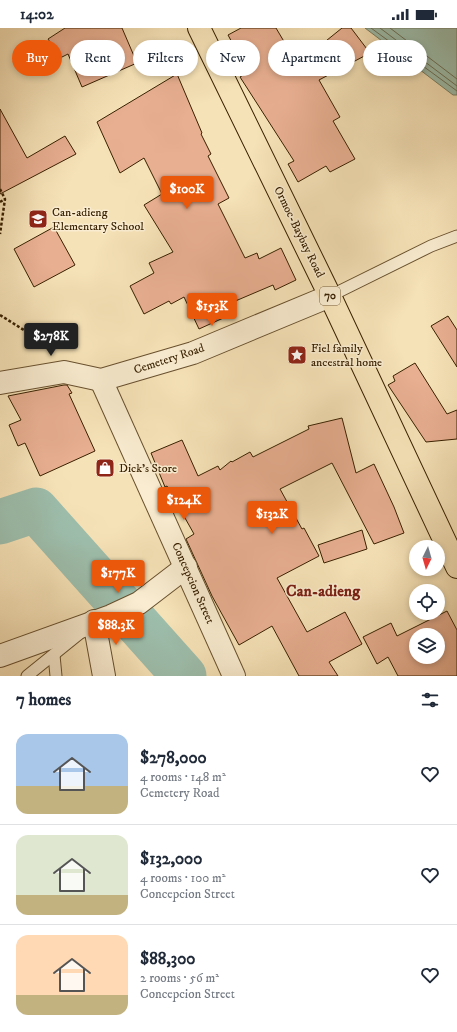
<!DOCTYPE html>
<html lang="en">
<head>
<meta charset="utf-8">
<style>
  body { margin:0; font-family:"IM FELL DW Pica",serif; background:#f6f6f7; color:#1f2937; height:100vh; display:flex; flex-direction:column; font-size:15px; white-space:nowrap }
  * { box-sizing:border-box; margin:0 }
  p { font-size:13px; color:#747a83 }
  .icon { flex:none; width:22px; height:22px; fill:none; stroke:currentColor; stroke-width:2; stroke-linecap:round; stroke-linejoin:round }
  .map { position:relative; height:648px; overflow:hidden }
  .details { display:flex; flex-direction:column; background:#fff; flex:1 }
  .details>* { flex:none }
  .banner { position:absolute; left:12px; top:12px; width:433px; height:36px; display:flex; gap:8px }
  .needle { width:26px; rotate:185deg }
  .controls { position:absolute; left:409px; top:512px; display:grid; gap:8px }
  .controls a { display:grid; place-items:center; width:36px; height:36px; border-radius:50%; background:#fff; box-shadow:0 2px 6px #0003; font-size:20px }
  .price { position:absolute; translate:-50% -34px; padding:0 9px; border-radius:4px; background:#ea580c; color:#fff; font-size:13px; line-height:26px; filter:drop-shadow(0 1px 2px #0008) }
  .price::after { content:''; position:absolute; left:50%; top:24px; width:12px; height:9px; margin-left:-6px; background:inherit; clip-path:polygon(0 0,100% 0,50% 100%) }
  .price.current { background:#222; color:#fff }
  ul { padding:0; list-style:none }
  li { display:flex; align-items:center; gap:12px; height:100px; padding:0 16px }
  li+li { border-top:1px solid #e0e1e3 }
  li span { display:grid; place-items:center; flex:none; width:112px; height:80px; border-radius:12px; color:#555 }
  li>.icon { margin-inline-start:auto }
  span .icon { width:48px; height:48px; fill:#fffc; stroke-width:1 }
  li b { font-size:17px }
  h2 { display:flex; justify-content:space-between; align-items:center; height:48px; padding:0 16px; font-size:17px }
  .chip { padding:0 14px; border-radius:18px; background:#fff; box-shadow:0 2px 6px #0003; font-size:14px; line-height:36px }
  .chip.current { background:#ea580c; color:#fff }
  .status { display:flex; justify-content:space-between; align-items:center; height:28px; padding:0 20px; background:#fff; direction:ltr }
  .status svg { height:11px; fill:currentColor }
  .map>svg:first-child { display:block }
  .water { fill:#9dbeac; stroke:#757f67 }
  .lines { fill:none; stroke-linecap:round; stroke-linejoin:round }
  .shore { stroke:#6a6f56; stroke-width:1 }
  .river { stroke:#9dbeac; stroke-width:45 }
  .building { fill:#e8af91; stroke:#382000; fill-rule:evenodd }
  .service-casing { stroke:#68502e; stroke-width:13 }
  .minor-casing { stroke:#68502e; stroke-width:24 }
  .tertiary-casing { stroke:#68502e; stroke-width:24 }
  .trunk-casing { stroke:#382000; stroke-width:24 }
  .path { stroke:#382000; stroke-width:2.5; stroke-dasharray:3 2; stroke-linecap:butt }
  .service { stroke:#f9ecd0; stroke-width:11 }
  .minor { stroke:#f9ecd0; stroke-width:22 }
  .tertiary { stroke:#f9ecd0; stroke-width:22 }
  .trunk { stroke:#f6e2b7; stroke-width:22 }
  .labels { text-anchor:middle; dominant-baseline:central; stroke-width:3; stroke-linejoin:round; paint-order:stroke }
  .shield { fill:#f9ecd0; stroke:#725d3e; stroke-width:1 }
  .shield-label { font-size:11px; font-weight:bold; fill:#382000 }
  .poi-label { font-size:12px; fill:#382000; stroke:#f9ecd0; text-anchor:start }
  .street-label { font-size:12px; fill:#382000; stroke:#f9ecd0 }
  .district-label { font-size:16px; font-weight:bold; fill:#7a1f14; stroke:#f9ecd0 }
</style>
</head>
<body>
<div class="status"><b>14:02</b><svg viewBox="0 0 49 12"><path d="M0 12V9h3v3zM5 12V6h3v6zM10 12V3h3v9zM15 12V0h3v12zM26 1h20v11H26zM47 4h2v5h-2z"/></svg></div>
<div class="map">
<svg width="457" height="648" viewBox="0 0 457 648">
  <rect width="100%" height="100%" fill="#f6e2b7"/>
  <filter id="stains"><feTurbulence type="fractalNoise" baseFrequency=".005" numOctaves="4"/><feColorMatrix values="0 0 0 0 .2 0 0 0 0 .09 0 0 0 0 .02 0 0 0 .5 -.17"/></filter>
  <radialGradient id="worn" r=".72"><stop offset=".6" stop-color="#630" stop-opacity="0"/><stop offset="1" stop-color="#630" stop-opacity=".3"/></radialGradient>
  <polygon class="water" points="365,0 457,0 457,67 453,67"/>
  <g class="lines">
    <g class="shore">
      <polyline points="371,0 457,63"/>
      <polyline points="380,0 457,58"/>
      <polyline points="390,0 457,51"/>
    </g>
    <polyline class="river" points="0,494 36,482 184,648"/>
  </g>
  <g class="building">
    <polygon points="65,0 122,0 137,35 82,59 68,26 60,30 48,11"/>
    <polygon points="241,0 276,0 289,22 304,14 311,25 342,0 351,0 370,25 319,52 340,89 333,93 355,131 330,144 326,138 298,154 288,136 294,133 240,49 248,44 228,7"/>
    <polygon points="177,46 202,105 201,106 211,126 208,128 229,170 218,176 245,230 257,225 259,231 281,220 296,252 275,262 273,257 226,277 230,287 199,301 184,269 171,276 169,273 144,286 130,258 154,245 149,235 173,224 144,177 162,166 144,130 120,145 97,94"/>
    <polygon points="0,81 27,130 65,108 76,126 0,166"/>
    <polygon points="54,199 75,237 34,259 14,221"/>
    <polygon points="448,288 457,302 457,339 431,298"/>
    <polygon points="415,335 447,386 457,382 457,411 426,414 388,357 395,353 393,348"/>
    <polygon points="64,357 67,357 72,365 69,366 95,423 40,448 25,415 18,418 9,397 21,392 8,368"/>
    <polygon points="342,390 356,445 374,436 394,479 404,505 374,516 332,435 280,461 302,501 304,500 319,528 277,550 307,604 345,584 362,616 329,634 338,648 299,648 272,598 239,617 212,568 186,511 194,506 167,458 165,459 151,425 182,412 198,448 218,438 220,442 231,433 232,434 250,424 253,429 309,401 308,398"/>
    <polygon points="362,502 367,521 324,535 318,517"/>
    <path d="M447 583 457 602V648H398L388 629 377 636 363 609 391 595 397 608ZM416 607H438V629H416Z"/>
  </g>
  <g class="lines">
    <g class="service-casing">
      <g id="service">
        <polyline points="330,268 431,218 457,208"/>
        <polyline points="54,627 56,648"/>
        <polyline points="27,648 79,606"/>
      </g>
    </g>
    <g class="minor-casing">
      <g id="minor">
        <polyline points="101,352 234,648"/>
        <polyline points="94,593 104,648"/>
        <polyline points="0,628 111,588 139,575 186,539"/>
      </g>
    </g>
    <g class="tertiary-casing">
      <polyline id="tertiary" points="0,355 64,344 101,352 193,325 330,268"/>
    </g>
    <g class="trunk-casing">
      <polyline id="trunk" points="199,0 330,268 457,539"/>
    </g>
    <g class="path">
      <polyline points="0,161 5,171 0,206"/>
      <polyline points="0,174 5,171"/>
      <polyline points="0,287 54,321"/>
    </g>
    <use href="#service" class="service"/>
    <use href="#minor" class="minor"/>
    <use href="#tertiary" class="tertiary"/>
    <use href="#trunk" class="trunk"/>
  </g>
  <defs>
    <g id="school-square" transform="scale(1)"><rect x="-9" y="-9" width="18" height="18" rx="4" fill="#8f2418" stroke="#f9ecd0"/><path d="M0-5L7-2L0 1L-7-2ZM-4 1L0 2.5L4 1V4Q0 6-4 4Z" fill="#fff"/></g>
    <g id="sight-square" transform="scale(1)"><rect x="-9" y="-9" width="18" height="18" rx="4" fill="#8f2418" stroke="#f9ecd0"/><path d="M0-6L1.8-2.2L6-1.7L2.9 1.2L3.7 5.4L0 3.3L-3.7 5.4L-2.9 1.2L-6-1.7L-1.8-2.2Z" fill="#fff"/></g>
    <g id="shop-square" transform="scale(1)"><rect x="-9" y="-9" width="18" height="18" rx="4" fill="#8f2418" stroke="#f9ecd0"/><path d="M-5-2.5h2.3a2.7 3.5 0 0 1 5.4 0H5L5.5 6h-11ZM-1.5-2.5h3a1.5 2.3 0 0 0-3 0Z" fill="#fff"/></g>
  </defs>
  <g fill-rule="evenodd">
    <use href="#school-square" x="38" y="191"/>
    <use href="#sight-square" x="297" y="327"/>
    <use href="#shop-square" x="105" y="440"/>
  </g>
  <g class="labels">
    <rect class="shield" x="320" y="259" width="20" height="18" rx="3"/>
    <g class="shield-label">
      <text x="330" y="268">70</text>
    </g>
    <g class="poi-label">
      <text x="52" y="184">Can-adieng<tspan x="52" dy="14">Elementary School</tspan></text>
      <text x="311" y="320">Fiel family<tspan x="311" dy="14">ancestral home</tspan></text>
      <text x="119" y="440">Dick's Store</text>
    </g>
    <g class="street-label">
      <text transform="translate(299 204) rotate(64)">Ormoc-Baybay Road</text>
      <text transform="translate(169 331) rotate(-18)">Cemetery Road</text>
      <text transform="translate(193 555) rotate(66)">Concepcion Street</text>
    </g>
    <g class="district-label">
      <text x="323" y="563">Can-adieng</text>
    </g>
  </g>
  <rect width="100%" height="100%" filter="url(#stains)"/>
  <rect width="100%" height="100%" fill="url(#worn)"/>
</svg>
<div class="controls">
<a><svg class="needle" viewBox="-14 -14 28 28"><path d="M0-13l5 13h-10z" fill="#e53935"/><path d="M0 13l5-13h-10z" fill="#747a83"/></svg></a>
<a><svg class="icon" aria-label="locate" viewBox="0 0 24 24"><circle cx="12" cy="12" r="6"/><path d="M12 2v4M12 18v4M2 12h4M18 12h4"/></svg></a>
<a><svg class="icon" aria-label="layers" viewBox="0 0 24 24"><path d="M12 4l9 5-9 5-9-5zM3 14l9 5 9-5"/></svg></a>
</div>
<b class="price" style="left:187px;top:182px">$100K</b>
<b class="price" style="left:212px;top:299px">$153K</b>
<b class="price current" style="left:51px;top:329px">$278K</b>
<b class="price" style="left:184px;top:493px">$124K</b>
<b class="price" style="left:272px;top:507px">$132K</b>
<b class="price" style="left:118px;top:566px">$177K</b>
<b class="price" style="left:116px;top:618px">$88.3K</b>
<div class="banner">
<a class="chip current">Buy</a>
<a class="chip">Rent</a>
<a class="chip">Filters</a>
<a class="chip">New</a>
<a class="chip">Apartment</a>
<a class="chip">House</a>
</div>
</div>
<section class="details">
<h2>7 homes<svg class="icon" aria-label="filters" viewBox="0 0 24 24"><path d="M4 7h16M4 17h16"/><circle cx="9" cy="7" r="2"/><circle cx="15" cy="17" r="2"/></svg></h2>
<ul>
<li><span style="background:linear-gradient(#a9c7e8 65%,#c2b280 0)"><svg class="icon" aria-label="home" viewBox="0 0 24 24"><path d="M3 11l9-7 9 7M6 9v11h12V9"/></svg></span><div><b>$278,000</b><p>4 rooms · 148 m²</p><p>Cemetery Road</p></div><svg class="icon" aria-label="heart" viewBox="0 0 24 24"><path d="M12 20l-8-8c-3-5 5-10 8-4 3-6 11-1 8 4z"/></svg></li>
<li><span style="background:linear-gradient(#dfe7d0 75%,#c2b280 0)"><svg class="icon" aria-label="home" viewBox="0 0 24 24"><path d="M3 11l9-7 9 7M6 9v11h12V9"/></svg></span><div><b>$132,000</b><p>4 rooms · 100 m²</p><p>Concepcion Street</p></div><svg class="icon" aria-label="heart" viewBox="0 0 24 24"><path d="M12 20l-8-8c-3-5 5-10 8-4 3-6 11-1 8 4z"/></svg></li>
<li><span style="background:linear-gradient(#ffd9b3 75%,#c2b280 0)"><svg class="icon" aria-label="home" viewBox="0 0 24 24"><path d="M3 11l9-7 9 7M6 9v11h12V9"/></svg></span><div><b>$88,300</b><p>2 rooms · 56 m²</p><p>Concepcion Street</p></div><svg class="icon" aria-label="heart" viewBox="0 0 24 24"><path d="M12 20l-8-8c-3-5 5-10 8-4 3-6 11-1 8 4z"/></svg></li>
</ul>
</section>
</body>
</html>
